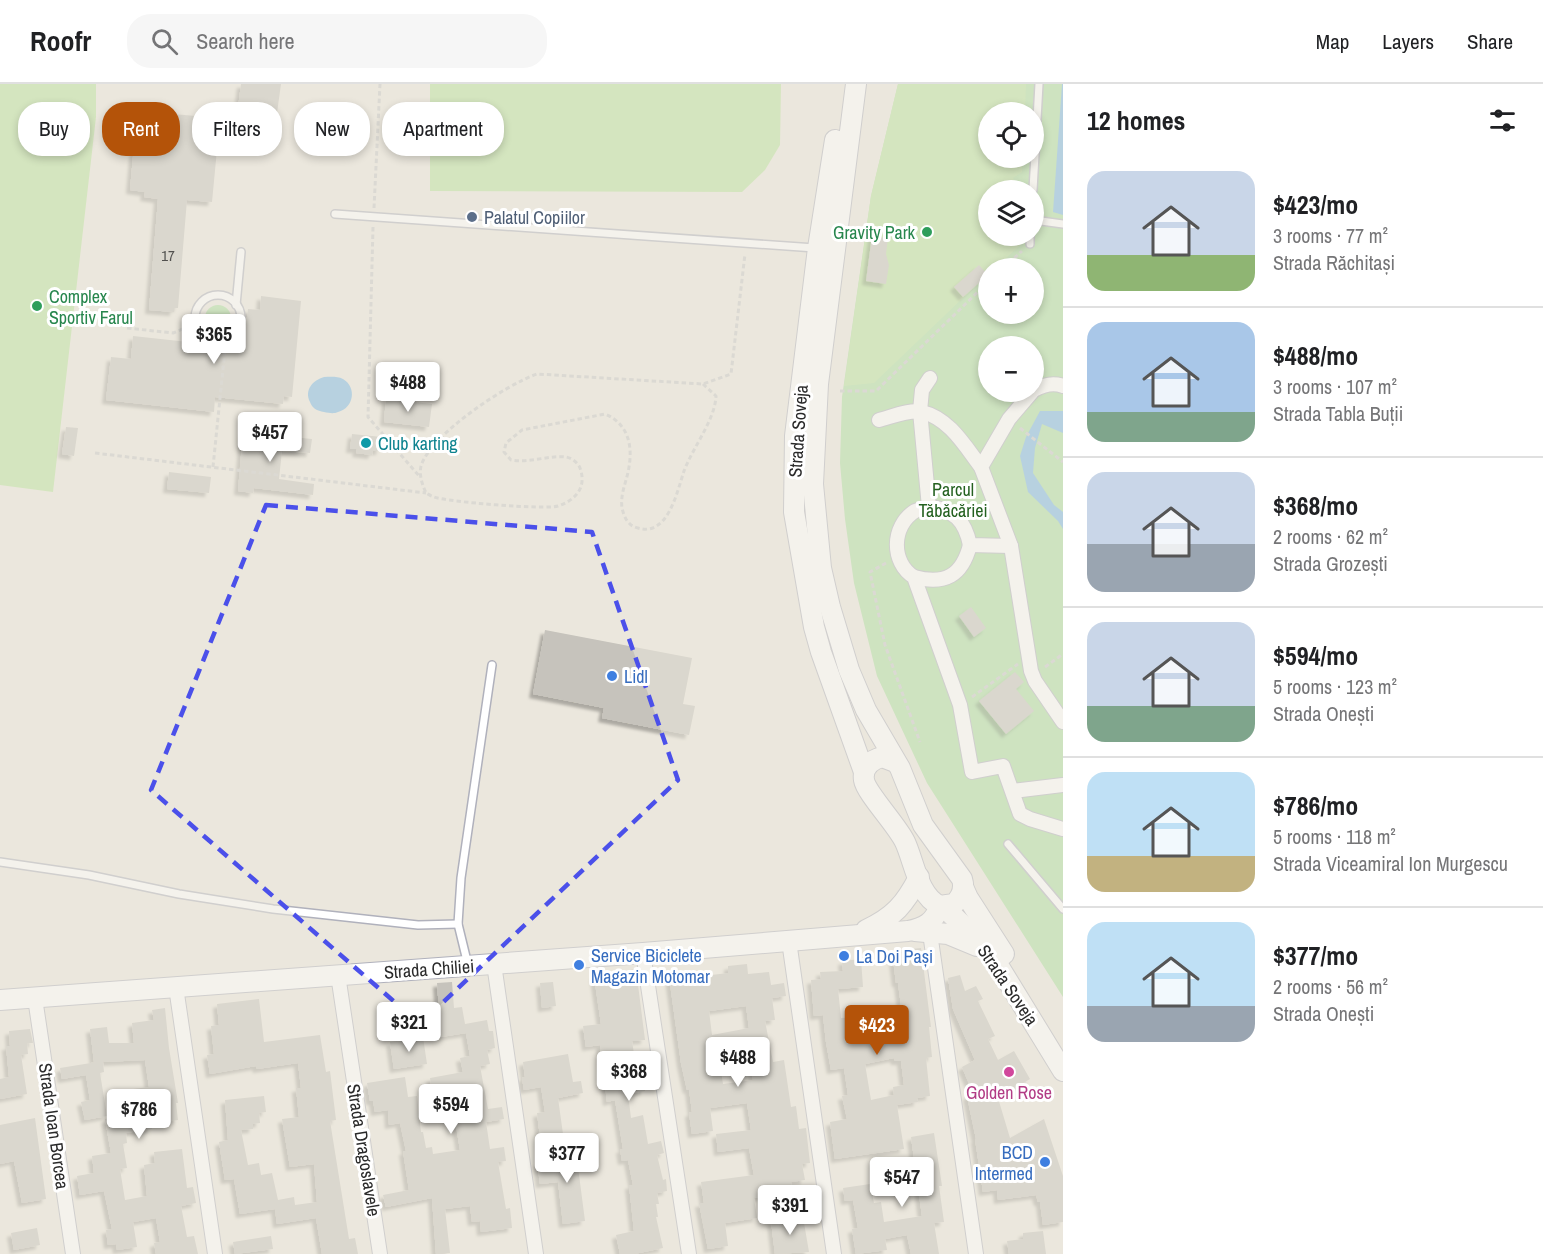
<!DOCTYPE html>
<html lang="en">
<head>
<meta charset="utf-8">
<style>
  body { margin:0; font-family:"Archivo Narrow",sans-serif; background:#f6f6f6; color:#202124; height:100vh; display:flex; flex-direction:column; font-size:22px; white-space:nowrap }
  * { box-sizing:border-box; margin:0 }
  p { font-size:20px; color:#757577 }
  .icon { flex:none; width:33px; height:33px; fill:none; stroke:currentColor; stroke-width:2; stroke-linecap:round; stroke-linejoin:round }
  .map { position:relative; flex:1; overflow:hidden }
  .drawer { display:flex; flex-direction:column; background:#fff; width:480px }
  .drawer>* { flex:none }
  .top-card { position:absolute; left:18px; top:18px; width:570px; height:54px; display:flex; gap:12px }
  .buttons { position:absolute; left:978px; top:18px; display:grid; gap:12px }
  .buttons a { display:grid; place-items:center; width:66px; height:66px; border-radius:50%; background:#fff; box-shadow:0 3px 9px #0003; font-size:30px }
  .price { position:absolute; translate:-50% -51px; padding:0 14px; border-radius:6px; background:#fff; color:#222; font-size:20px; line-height:39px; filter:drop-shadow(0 2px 3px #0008) }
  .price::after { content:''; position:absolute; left:50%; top:36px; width:18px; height:14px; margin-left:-9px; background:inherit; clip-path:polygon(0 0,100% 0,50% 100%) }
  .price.selected { background:#b45309; color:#fff }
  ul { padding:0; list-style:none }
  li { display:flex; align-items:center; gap:18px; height:150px; padding:0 24px }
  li+li { border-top:2px solid #e0e0e0 }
  li span { display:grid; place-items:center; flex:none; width:168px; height:120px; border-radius:18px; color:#555 }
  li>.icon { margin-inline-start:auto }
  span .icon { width:72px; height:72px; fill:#fffc; stroke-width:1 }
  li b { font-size:26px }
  h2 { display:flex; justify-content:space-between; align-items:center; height:72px; padding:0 24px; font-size:26px }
  .tag { padding:0 21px; border-radius:24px; background:#fff; box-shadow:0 3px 9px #0003; font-size:21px; line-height:54px }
  .tag.selected { background:#b45309; color:#fff }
  header { display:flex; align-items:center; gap:36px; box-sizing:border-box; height:84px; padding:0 30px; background:#fff; border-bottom:2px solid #e0e0e0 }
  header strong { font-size:28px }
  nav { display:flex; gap:33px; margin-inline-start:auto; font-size:21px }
  .search { width:420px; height:54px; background:#f6f6f6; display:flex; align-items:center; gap:15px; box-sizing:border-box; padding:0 21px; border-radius:24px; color:#757577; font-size:22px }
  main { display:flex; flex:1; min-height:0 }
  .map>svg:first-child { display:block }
  .green { fill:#aadd9e; fill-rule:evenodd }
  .pitch { fill:#b9e39b }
  .water { fill:#79b7e4 }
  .building { fill:#c6c3bc; fill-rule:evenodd; filter:url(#shadow) }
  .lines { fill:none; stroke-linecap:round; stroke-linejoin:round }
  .lane-casing { stroke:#b0b1bc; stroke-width:10 }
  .street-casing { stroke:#b0b1bc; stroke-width:16 }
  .secondary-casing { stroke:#b0b1bc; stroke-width:22 }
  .path { stroke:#c8c8c8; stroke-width:3; stroke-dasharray:4.5 3; stroke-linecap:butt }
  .lane { stroke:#fff; stroke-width:7 }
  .street { stroke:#fff; stroke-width:14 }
  .secondary { stroke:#fff; stroke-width:20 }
  .marked { fill:none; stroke:#4b50ea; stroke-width:4.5; stroke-dasharray:12 8; stroke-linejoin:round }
  .service-dot { fill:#5c6f8a; stroke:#fff; stroke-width:2 }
  .leisure-dot { fill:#2e9e5b; stroke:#fff; stroke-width:2 }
  .culture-dot { fill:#0f9aa8; stroke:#fff; stroke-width:2 }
  .shop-dot { fill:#3f7fe0; stroke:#fff; stroke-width:2 }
  .hotel-dot { fill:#d1479c; stroke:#fff; stroke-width:2 }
  .labels { text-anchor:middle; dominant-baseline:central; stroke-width:6; stroke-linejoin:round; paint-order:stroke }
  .number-label { font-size:15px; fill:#51504e }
  .service-label { font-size:18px; fill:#4e5e75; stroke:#fff; text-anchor:start }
  .leisure-label { font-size:18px; fill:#27864d; stroke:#fff; text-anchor:end }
  .street-label { font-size:18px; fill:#2a2a2a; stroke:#fff }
  .culture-label { font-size:18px; fill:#0d838f; stroke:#fff; text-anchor:start }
  .park-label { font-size:18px; fill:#246120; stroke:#fff }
  .shop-label { font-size:18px; fill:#366cbe; stroke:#fff; text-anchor:start }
  .hotel-label { font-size:18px; fill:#b23c85; stroke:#fff }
</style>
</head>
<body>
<header>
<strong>Roofr</strong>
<div class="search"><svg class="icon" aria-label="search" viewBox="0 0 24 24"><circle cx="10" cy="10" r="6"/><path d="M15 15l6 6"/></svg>Search here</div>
<nav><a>Map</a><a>Layers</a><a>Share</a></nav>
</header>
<main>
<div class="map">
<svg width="1063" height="1170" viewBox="0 0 1063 1170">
  <defs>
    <filter id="shadow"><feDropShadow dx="-4" dy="4" stdDeviation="1.5" flood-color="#0004"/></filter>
  </defs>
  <rect width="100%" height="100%" fill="#ebe7dd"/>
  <g class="green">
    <path d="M898 0H1063V913L927 699 877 592 854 499 845 435 840 379 842 313 871 112ZM988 28H1034V74H988ZM988 106H1034V152H988ZM988 184H1034V230H988ZM988 262H1034V308H988Z"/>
    <circle cx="218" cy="234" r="13"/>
  </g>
  <g class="pitch">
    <polygon points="0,0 96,0 96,33 53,408 0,401"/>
    <polygon points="430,0 781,0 780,61 765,86 742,108 430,107"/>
    <polygon points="898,0 1026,0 1025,28 988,28 988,74 1023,74 1022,88 1013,94 1021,106 988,106 988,152 1025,152 1025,157 995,184 988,184 988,190 874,299 844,302 871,112"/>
  </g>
  <g class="water">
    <polygon points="1062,0 1063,0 1063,131 1053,128"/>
    <path d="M324 293C330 293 337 292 343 295 357 303 354 324 338 328 334 330 329 329 324 328 317 327 312 324 310 318 304 306 313 296 324 293Z"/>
    <polygon points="1040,327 1063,327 1063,349 1042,340 1035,364 1033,389 1054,421 1063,428 1063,445 1058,437 1028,408 1020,372 1026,353"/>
  </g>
  <g class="building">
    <polygon points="241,0 281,0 277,29 238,24"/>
    <polygon points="137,27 220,34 212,118 187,116 178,224 174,224 174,228 149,226 158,115 144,113 145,108 130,106"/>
    <polygon points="872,152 888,154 886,170 889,181 886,200 866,197"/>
    <polygon points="979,181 988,191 963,213 954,203"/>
    <polygon points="261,212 301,217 292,313 284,312 283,320 215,313 214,328 106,316 111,273 131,275 133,252 243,264 248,225 260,226"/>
    <polygon points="386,315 432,320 429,343 384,338"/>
    <polygon points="66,343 78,344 74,372 62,370"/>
    <polygon points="243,348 312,355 310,369 282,367 279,395 314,400 313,411 254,404 253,409 238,407"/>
    <polygon points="352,350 382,353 380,367 373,367 372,371 356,369 357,365 350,365"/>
    <polygon points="169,388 211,393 209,409 167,405"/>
    <polygon points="971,523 986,544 974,553 959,532"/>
    <polygon points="545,546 692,574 683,620 695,622 689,651 602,634 604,624 533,610"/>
    <polygon points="1015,588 1024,598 1016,605 1034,627 1006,650 979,617"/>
    <path d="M921 864 931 943H929L932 973 926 974 930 1012 917 1014 918 1018 897 1021 904 1065 835 1075 830 1038 847 1035 842 1012 848 1011 844 984 831 986 826 958 823 931 814 932 811 896 821 895 820 888 843 887 842 877 861 875 863 903 838 905 841 934 855 933 857 952 880 949 877 925 901 922 898 899H896L892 867ZM894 974 895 977H901L904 1001 893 1003 894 1011 871 1016 865 980Z"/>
    <path d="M747 880 748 890 769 888 771 901 784 899 786 912 772 914 775 936 765 937 773 978 784 976 791 1023 796 1022 799 1045 806 1044 810 1079 802 1080 805 1096 791 1098 792 1104 775 1106V1111L754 1114 757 1134 725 1139 728 1162 708 1165 699 1119H704L701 1098 754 1091 749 1064 718 1068 716 1050 751 1046 747 1019 710 1024 713 1047 692 1050 689 1029 692 1028 689 1005 687 1006 681 979 669 892 694 888 695 893 728 889V882ZM746 922 749 944 712 951 709 927ZM750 971 753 996 723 1000 719 975Z"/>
    <polygon points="636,885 645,956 632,957 638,995 644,994 645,1007 628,1010 631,1034 643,1031 648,1060 661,1057 664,1069 657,1071 663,1096 666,1095 667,1107 657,1109 659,1120 656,1120 658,1133 656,1133 663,1164 634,1170 620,1170 616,1151 634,1147 629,1101 633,1101 628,1076 622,1077 620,1065 623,1065 615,1016 607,1018 600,961 586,963 583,942 601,940 594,892"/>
    <polygon points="960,891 965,907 976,902 983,915 978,917 995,952 988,955 998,976 1014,967 1030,995 998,1014 1010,1054 1044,1035 1063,1092 1063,1138 1043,1141 1040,1118 1038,1118 1036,1111 998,1116 997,1106 983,1108 975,1055 976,1055 967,1012 973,1009 962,983 975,976 953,925 948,894"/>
    <polygon points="452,898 454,924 462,923 465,940 487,936 489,947 493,947 495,964 487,966 490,980 480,982 488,1025 502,1023 504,1035 486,1038 490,1065 504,1063 506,1077 498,1078 506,1125 510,1124 512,1144 481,1148 480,1137 472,1138 470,1122 445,1125 450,1169 436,1170 432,1114 386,1123 383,1111 409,1106 403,1067 406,1067 400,1039 389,1041 388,1026 375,1028 373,1017 370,1017 367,999 405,993 408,1013 417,1012 421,1048 423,1048 426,1064 432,1063 433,1070 460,1066 450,1005 432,1008 430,994 463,988 460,974 470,972 466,949 441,953 437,899"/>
    <polygon points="553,898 556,922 542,924 540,899"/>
    <polygon points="259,915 264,958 320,951 326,988 330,987 336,1036 330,1037 349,1155 355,1154 358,1170 322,1170 316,1134 277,1140 275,1125 240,1130 234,1095 225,1096 219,1058 228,1056 225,1016 264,1012 266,1028 259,1029 260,1039 253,1040 253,1045 241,1046 248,1081 259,1079 261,1091 272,1089 278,1116 294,1113 295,1121 317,1118 314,1080 290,1083 282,1035 299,1033 296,1004 301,1004 298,979 257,985 256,982 210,990 207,971 214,970 211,942 219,941 217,920"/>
    <polygon points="165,924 169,964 178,1019 176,1019 178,1036 151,1040 152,1045 126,1049 127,1059 123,1060 127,1084 120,1085 125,1116 147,1112 144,1081 155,1079 154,1068 182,1065 187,1104 193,1103 196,1119 181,1122 187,1153 194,1152 198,1170 156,1170 154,1159 160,1158 156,1134 133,1138 137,1163 117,1166 116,1160 108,1161 106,1146 112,1145 104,1107 80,1111 77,1092 94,1089 92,1072 111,1069 105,1035 136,1029 133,1005 149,1003 145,976 103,978 104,988 100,989 107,1032 85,1036 81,1018 90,1016 86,991 62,995 60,984 97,978 94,978 90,945 107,943 109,959 134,959 132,939 154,936 152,926"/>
    <polygon points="30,945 33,959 27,959 28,970 21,971 27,1010 0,1015 0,995 9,993 6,962 10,962 9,947"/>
    <polygon points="423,953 427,980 394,985 390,958"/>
    <polygon points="568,970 573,998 581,997 583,1009 558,1014 563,1050 540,1053 537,1029 545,1028 541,1003 524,1006 522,994 525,993 523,978"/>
    <polygon points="35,1034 46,1115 22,1119 14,1077 0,1080 0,1041"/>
    <polygon points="934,1049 942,1102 939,1102 944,1138 934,1139 939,1170 911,1170 907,1151 885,1155 887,1166 856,1170 852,1145 858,1144 853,1116 845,1117 843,1104 870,1100 874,1119 881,1118 884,1138 922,1132 911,1053"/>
    <polygon points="592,1069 594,1081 578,1083 585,1137 563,1140 558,1098 540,1100 537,1078"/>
    <polygon points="803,1133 809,1168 775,1170 771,1137"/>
    <polygon points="37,1144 40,1161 14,1166 11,1149"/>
    <polygon points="1043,1147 1046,1170 1009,1170 1007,1157 1023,1155 1023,1149"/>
    <polygon points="271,1152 273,1165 235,1170 233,1158"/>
  </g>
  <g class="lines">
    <g class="lane-casing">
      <g id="lane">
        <polyline points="1033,106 1039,0"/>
        <polyline points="335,130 815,164"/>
        <polyline points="1034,136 1063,140"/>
        <polyline points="1030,160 1030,152"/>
        <circle cx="218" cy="234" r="23"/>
        <polyline points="236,221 241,168"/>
        <polyline points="1008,760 1063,825"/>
        <polyline points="0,778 89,791 179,810 273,825 418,841 458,840"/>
        <polyline points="468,881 458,840 461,794 492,581"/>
      </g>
    </g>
    <g class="street-casing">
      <g id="street">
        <path d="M930 294 922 306 920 327 929 423C925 424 919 425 915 427 891 442 891 479 914 493L960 621 972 688 1003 682 1020 730 1030 735 1063 745"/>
        <path d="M1034 306C1043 301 1053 298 1063 302"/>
        <polyline points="1032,308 1009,335 981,383 1011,462 1031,587 1035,597 1063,638"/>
        <path d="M879 336C891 333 910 325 922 328 949 334 965 362 981 383"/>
        <path d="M929 423C954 425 965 437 970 461L1011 462"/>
        <path d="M914 493C945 501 962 492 970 461"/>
        <polyline points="1013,707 1063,701"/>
        <polyline points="929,842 976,1170"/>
        <polyline points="789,857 834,1170"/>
        <polyline points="643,869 689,1170"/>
        <polyline points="494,880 536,1170"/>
        <polyline points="338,891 380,1170"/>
        <polyline points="176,903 215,1170"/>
        <polyline points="35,914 73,1170"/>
      </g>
    </g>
    <g class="secondary-casing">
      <g id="secondary">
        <path d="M856 0 818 300 813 400 821 484 830 523 849 586 866 626 900 684 923 741 962 795C965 805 962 813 954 820L940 822C918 812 914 777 905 758 897 741 866 709 864 696 862 683 871 676 882 673L895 678"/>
        <polyline points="835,56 818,164 795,352 794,428 814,543 821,568 864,688"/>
        <polyline points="963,803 968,814 1004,870"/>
        <polyline points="943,822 990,868 1063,987"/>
        <path d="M866 846C894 833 905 820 919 793"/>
        <polyline points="915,847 948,850 977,862"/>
        <path d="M0 916 643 869 908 847C925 844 934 838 940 822"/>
      </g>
    </g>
    <g class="path">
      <polyline points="374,124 380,0"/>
      <polyline points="373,143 368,333 420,393"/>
      <polyline points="1003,184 1022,167"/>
      <polyline points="127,244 173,249 195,240"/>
      <path d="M703 300 716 312C715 336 693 363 684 387 677 408 668 453 638 444 628 442 624 433 622 424 620 409 627 397 629 383 633 360 627 339 605 330L522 346 506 359 504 368 511 376C530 379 550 371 566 373 572 374 578 379 580 384 587 403 576 416 558 422 546 426 447 418 434 413 431 412 428 410 426 409 422 400 419 391 421 382 430 351 507 300 537 290L703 300 731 290 745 170"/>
      <polyline points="840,307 876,307 988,198"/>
      <polyline points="1020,344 1063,378"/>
      <polyline points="95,369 426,409"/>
      <polyline points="213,383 226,255"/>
      <polyline points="886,479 870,488 885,561 920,658"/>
      <polyline points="1045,583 1063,570"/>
      <polyline points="972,613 1018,580"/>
    </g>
    <use href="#lane" class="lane"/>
    <use href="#street" class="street"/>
    <use href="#secondary" class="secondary"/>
  </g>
  <path d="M0 0H1063V1170H0ZM266 421 592 448 678 696 420 940 151 706Z" fill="#ebe7dd" fill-opacity=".55" fill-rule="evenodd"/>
  <path class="marked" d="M266 421 592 448 678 696 420 940 151 706Z"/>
  <circle class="service-dot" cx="472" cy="133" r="6"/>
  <g class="leisure-dot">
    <circle cx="927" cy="148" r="6"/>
    <circle cx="37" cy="222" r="6"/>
  </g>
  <circle class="culture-dot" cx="366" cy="359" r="6"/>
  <g class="shop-dot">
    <circle cx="612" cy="592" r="6"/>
    <circle cx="844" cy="872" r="6"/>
    <circle cx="579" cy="881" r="6"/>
    <circle cx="1045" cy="1078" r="6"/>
  </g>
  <circle class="hotel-dot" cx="1009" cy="988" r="6"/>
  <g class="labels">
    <g class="number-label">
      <text x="168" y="171">17</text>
    </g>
    <g class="service-label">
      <text x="484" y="133">Palatul Copiilor</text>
    </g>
    <g class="leisure-label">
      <text x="915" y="148">Gravity Park</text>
      <text x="49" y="212" text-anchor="start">Complex<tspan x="49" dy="21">Sportiv Farul</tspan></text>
    </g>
    <g class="street-label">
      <text transform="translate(798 347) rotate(-86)">Strada Soveja</text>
      <text transform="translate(429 885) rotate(-4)">Strada Chiliei</text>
      <text transform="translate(1008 901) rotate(56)">Strada Soveja</text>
      <text transform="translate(54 1042) rotate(82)">Strada Ioan Borcea</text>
      <text transform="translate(364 1066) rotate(81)">Strada Dragoslavele</text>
    </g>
    <g class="culture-label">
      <text x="378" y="359">Club karting</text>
    </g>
    <g class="park-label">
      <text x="953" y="405">Parcul<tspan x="953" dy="21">Tăbăcăriei</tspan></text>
    </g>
    <g class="shop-label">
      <text x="624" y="592">Lidl</text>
      <text x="591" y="871">Service Biciclete<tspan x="591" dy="21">Magazin Motomar</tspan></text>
      <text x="856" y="872">La Doi Pași</text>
      <text x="1033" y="1068" text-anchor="end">BCD<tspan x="1033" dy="21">Intermed</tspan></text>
    </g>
    <g class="hotel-label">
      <text x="1009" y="1008">Golden Rose</text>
    </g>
  </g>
</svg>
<div class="buttons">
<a><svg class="icon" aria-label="locate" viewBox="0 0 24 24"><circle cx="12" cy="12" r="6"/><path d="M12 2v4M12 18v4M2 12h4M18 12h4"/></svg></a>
<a><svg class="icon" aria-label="layers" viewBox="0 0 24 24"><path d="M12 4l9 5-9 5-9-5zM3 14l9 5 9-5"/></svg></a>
<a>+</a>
<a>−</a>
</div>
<b class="price" style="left:214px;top:281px">$365</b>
<b class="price" style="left:408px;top:329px">$488</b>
<b class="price" style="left:270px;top:379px">$457</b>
<b class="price" style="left:409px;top:969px">$321</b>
<b class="price selected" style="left:877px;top:972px">$423</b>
<b class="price" style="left:738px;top:1004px">$488</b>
<b class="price" style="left:629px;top:1018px">$368</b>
<b class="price" style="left:451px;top:1051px">$594</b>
<b class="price" style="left:139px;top:1056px">$786</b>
<b class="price" style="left:567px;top:1100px">$377</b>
<b class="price" style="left:902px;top:1124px">$547</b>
<b class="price" style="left:790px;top:1152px">$391</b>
<div class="top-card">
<a class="tag">Buy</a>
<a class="tag selected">Rent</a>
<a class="tag">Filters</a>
<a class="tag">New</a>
<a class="tag">Apartment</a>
</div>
</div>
<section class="drawer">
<h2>12 homes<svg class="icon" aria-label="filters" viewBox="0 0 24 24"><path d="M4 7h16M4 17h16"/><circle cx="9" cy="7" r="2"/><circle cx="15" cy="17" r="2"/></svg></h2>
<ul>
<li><span style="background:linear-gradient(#c9d6e8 70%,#8fb573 0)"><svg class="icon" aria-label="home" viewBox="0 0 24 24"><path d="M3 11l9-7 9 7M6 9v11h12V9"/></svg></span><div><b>$423/mo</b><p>3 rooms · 77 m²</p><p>Strada Răchitași</p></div></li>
<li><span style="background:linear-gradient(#a9c7e8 75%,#7fa58c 0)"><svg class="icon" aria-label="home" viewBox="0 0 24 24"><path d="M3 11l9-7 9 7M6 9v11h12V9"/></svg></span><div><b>$488/mo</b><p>3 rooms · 107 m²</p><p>Strada Tabla Buții</p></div></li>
<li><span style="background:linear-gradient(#c9d6e8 60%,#9aa5b1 0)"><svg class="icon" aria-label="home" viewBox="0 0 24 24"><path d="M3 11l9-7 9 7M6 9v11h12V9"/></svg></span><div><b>$368/mo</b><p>2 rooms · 62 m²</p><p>Strada Grozești</p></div></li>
<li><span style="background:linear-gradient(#c9d6e8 70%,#7fa58c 0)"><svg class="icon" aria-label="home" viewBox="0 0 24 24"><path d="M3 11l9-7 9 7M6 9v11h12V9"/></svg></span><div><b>$594/mo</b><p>5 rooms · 123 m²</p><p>Strada Onești</p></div></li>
<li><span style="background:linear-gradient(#bfe0f5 70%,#c2b280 0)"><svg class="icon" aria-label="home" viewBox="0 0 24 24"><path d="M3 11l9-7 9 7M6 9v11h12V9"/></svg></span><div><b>$786/mo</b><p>5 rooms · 118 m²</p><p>Strada Viceamiral Ion Murgescu</p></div></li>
<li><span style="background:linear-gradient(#bfe0f5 70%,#9aa5b1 0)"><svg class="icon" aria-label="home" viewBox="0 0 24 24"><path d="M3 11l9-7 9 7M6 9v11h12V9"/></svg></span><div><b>$377/mo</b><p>2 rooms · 56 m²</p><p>Strada Onești</p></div></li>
</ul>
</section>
</main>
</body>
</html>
